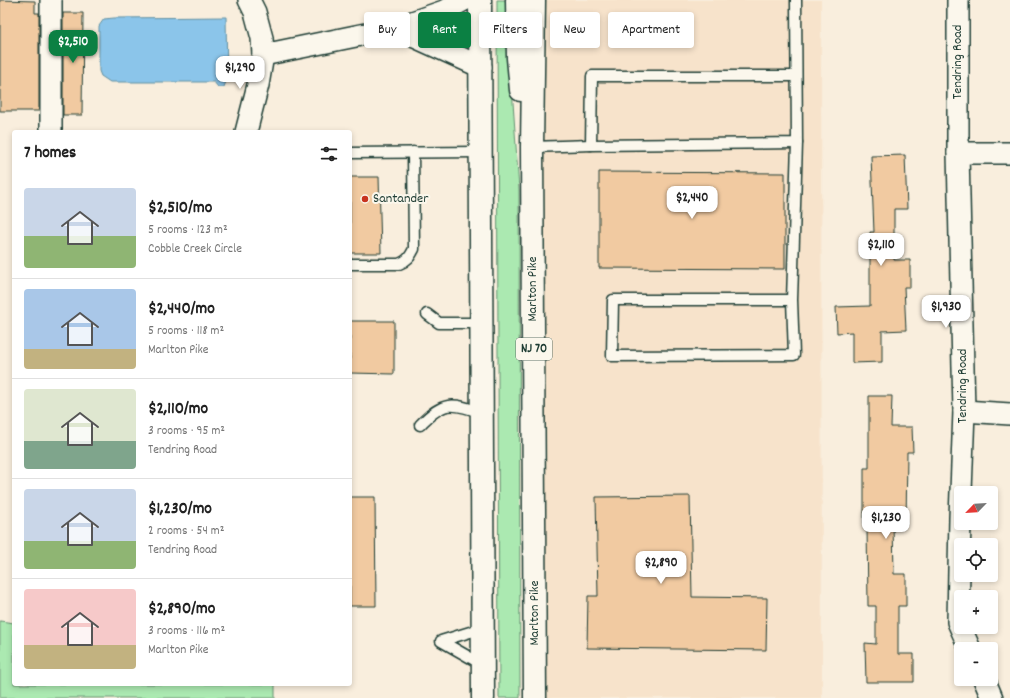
<!DOCTYPE html>
<html lang="en">
<head>
<meta charset="utf-8">
<style>
  body { margin:0; font-family:Dekko,sans-serif; background:#f2f2f2; color:#222; height:100vh; display:flex; flex-direction:column; font-size:15px; white-space:nowrap }
  * { box-sizing:border-box; margin:0 }
  p { font-size:13px; color:#767676 }
  .icon { flex:none; width:22px; height:22px; fill:none; stroke:currentColor; stroke-width:2; stroke-linecap:round; stroke-linejoin:round }
  .map { position:relative; flex:1; overflow:hidden }
  .side { position:absolute; left:12px; top:130px; width:340px; height:556px; display:flex; flex-direction:column; background:#fff; border-radius:4px; box-shadow:0 2px 6px #0003 }
  .side>* { flex:none }
  .hud { position:absolute; left:364px; top:12px; width:380px; height:36px; display:flex; gap:8px }
  .needle { width:26px; rotate:245deg }
  .controls { position:absolute; left:954px; top:486px; display:grid; gap:8px }
  .controls a { display:grid; place-items:center; width:44px; height:44px; border-radius:4px; background:#fff; box-shadow:0 2px 6px #0003; font-size:20px }
  .price { position:absolute; translate:-50% -34px; padding:0 9px; border-radius:8px; background:#fff; color:#222; font-size:13px; line-height:26px; filter:drop-shadow(0 1px 2px #0008) }
  .price::after { content:''; position:absolute; left:50%; top:24px; width:12px; height:9px; margin-left:-6px; background:inherit; clip-path:polygon(0 0,100% 0,50% 100%) }
  .price.active { background:#0b8043; color:#fff }
  ul { padding:0; list-style:none }
  li { display:flex; align-items:center; gap:12px; height:100px; padding:0 12px }
  li+li { border-top:1px solid #e0e0e0 }
  li span { display:grid; place-items:center; flex:none; width:112px; height:80px; border-radius:4px; color:#555 }
  li>.icon { margin-inline-start:auto }
  span .icon { width:48px; height:48px; fill:#fffc; stroke-width:1 }
  li b { font-size:17px }
  h2 { display:flex; justify-content:space-between; align-items:center; height:48px; padding:0 12px; font-size:17px }
  .pill { padding:0 14px; border-radius:4px; background:#fff; box-shadow:0 2px 6px #0003; font-size:14px; line-height:36px }
  .pill.active { background:#0b8043; color:#fff }
  .map>svg:first-child { display:block }
  .built { fill:#f7e3cb }
  .green { fill:#abe9b1; stroke:#659372 }
  .water { fill:#8bc5ea; stroke:#608fa1 }
  .building { fill:#f1caa1; stroke:#1f3d34 }
  .lines { fill:none; stroke-linecap:round; stroke-linejoin:round }
  .lane-casing { stroke:#1f3d34; stroke-width:13 }
  .street-casing { stroke:#1f3d34; stroke-width:24 }
  .highway-casing { stroke:#1f3d34; stroke-width:25 }
  .lane { stroke:#fbf7ec; stroke-width:10 }
  .street { stroke:#fbf7ec; stroke-width:21 }
  .highway { stroke:#fbf7ec; stroke-width:22 }
  .poi-dot { fill:#c8321e; stroke:#fbf7ec; stroke-width:1.5 }
  .labels { text-anchor:middle; dominant-baseline:central; stroke-width:4; stroke-linejoin:round; paint-order:stroke }
  .shield { fill:#fbf7ec; stroke:#61756b; stroke-width:1 }
  .shield-label { font-size:13px; font-weight:bold; fill:#1f3d34 }
  .street-label { font-size:14px; fill:#1f3d34; stroke:#fbf7ec }
  .poi-label { font-size:14px; fill:#1f3d34; stroke:#fbf7ec; text-anchor:start }
</style>
</head>
<body>
<div class="map">
<svg width="1010" height="698" viewBox="0 0 1010 698">
  <rect width="100%" height="100%" fill="#f9eedd"/>
  <filter id="ink" filterUnits="userSpaceOnUse"><feTurbulence type="fractalNoise" baseFrequency=".025" numOctaves="2"/><feDisplacementMap in="SourceGraphic" scale="8" xChannelSelector="R" yChannelSelector="G"/><feConvolveMatrix kernelMatrix="1 2 1 2 8 2 1 2 1" color-interpolation-filters="sRGB"/></filter>
  <g filter="url(#ink)">
    <polygon class="built" points="534,0 821,0 822,698 535,698"/>
    <g class="green">
      <polygon points="497,0 506,0 519,190 520,698 499,698"/>
      <polygon points="0,621 14,623 14,684 275,684 275,698 0,698"/>
    </g>
    <polygon class="water" points="226,17 227,79 224,87 218,87 214,82 110,82 101,76 99,71 99,26 104,19 114,18"/>
    <g class="building">
      <polygon points="0,0 35,1 35,13 39,13 39,111 0,111"/>
      <polygon points="63,13 83,13 82,115 63,115"/>
      <polygon points="905,155 907,209 894,209 894,260 910,260 910,287 904,287 906,330 882,331 882,362 852,363 852,332 837,333 836,307 870,306 870,232 874,232 871,156"/>
      <polygon points="599,172 785,173 785,269 599,268"/>
      <polygon points="350,177 379,177 381,253 350,253"/>
      <polygon points="350,321 394,321 394,374 350,373"/>
      <polygon points="869,396 892,396 891,427 912,427 913,452 907,452 906,525 893,525 894,574 906,574 906,606 898,606 898,654 914,654 914,682 866,682 865,643 876,644 876,606 868,606 867,525 864,525 864,468 869,468"/>
      <polygon points="690,496 692,597 767,598 766,650 587,648 588,596 598,596 596,497"/>
      <polygon points="350,497 375,497 376,606 350,606"/>
    </g>
    <g class="lines">
      <g class="lane-casing">
        <g id="lane">
          <polyline points="796,0 797,143 591,145 592,76 796,76"/>
          <polyline points="532,147 591,145"/>
          <polyline points="350,153 481,152"/>
          <path d="M350 264H399C407 261 410 257 414 249L413 152"/>
          <polyline points="792,300 613,300 612,356 794,355 792,300 797,143"/>
          <polyline points="427,314 439,323 481,323"/>
          <path d="M420 425C443 401 452 402 482 413"/>
          <polyline points="483,665 441,641 483,628"/>
        </g>
      </g>
      <g class="street-casing">
        <g id="street">
          <polyline points="51,0 51,132"/>
          <polyline points="464,0 444,11 395,28 481,67"/>
          <polyline points="958,0 958,153 964,411 960,518 958,622 970,649"/>
          <polyline points="263,55 395,28"/>
          <polyline points="246,132 258,85 263,55 262,38 255,12 249,0"/>
          <polyline points="958,153 1010,153"/>
          <polyline points="964,411 1010,414"/>
          <polyline points="984,679 992,698"/>
        </g>
      </g>
      <g class="highway-casing">
        <g id="highway">
          <polyline points="480,0 483,698"/>
          <polyline points="517,0 518,58 521,90"/>
          <polyline points="534,0 532,147 535,698"/>
        </g>
      </g>
      <use href="#lane" class="lane"/>
      <use href="#street" class="street"/>
      <use href="#highway" class="highway"/>
    </g>
  </g>
  <circle class="poi-dot" cx="365" cy="199" r="4"/>
  <g class="labels">
    <rect class="shield" x="516" y="338" width="36" height="22" rx="3"/>
    <g class="shield-label">
      <text x="534" y="349">NJ 70</text>
    </g>
    <g class="street-label">
      <text transform="translate(958 62) rotate(-90)">Tendring Road</text>
      <text transform="translate(533 289) rotate(-90)">Marlton Pike</text>
      <text transform="translate(963 386) rotate(-90)">Tendring Road</text>
      <text transform="translate(535 613) rotate(-90)">Marlton Pike</text>
    </g>
    <g class="poi-label">
      <text x="373" y="199">Santander</text>
    </g>
  </g>
</svg>
<div class="controls">
<a><svg class="needle" viewBox="-14 -14 28 28"><path d="M0-13l5 13h-10z" fill="#e53935"/><path d="M0 13l5-13h-10z" fill="#767676"/></svg></a>
<a><svg class="icon" aria-label="locate" viewBox="0 0 24 24"><circle cx="12" cy="12" r="6"/><path d="M12 2v4M12 18v4M2 12h4M18 12h4"/></svg></a>
<a>+</a>
<a>−</a>
</div>
<b class="price active" style="left:73px;top:64px">$2,510</b>
<b class="price" style="left:240px;top:90px">$1,290</b>
<b class="price" style="left:692px;top:220px">$2,440</b>
<b class="price" style="left:881px;top:267px">$2,110</b>
<b class="price" style="left:946px;top:329px">$1,930</b>
<b class="price" style="left:886px;top:540px">$1,230</b>
<b class="price" style="left:661px;top:585px">$2,890</b>
<div class="hud">
<a class="pill">Buy</a>
<a class="pill active">Rent</a>
<a class="pill">Filters</a>
<a class="pill">New</a>
<a class="pill">Apartment</a>
</div>
<section class="side">
<h2>7 homes<svg class="icon" aria-label="filters" viewBox="0 0 24 24"><path d="M4 7h16M4 17h16"/><circle cx="9" cy="7" r="2"/><circle cx="15" cy="17" r="2"/></svg></h2>
<ul>
<li><span style="background:linear-gradient(#c9d6e8 60%,#8fb573 0)"><svg class="icon" aria-label="home" viewBox="0 0 24 24"><path d="M3 11l9-7 9 7M6 9v11h12V9"/></svg></span><div><b>$2,510/mo</b><p>5 rooms · 123 m²</p><p>Cobble Creek Circle</p></div></li>
<li><span style="background:linear-gradient(#a9c7e8 75%,#c2b280 0)"><svg class="icon" aria-label="home" viewBox="0 0 24 24"><path d="M3 11l9-7 9 7M6 9v11h12V9"/></svg></span><div><b>$2,440/mo</b><p>5 rooms · 118 m²</p><p>Marlton Pike</p></div></li>
<li><span style="background:linear-gradient(#dfe7d0 65%,#7fa58c 0)"><svg class="icon" aria-label="home" viewBox="0 0 24 24"><path d="M3 11l9-7 9 7M6 9v11h12V9"/></svg></span><div><b>$2,110/mo</b><p>3 rooms · 95 m²</p><p>Tendring Road</p></div></li>
<li><span style="background:linear-gradient(#c9d6e8 65%,#8fb573 0)"><svg class="icon" aria-label="home" viewBox="0 0 24 24"><path d="M3 11l9-7 9 7M6 9v11h12V9"/></svg></span><div><b>$1,230/mo</b><p>2 rooms · 54 m²</p><p>Tendring Road</p></div></li>
<li><span style="background:linear-gradient(#f6c9c9 70%,#c2b280 0)"><svg class="icon" aria-label="home" viewBox="0 0 24 24"><path d="M3 11l9-7 9 7M6 9v11h12V9"/></svg></span><div><b>$2,890/mo</b><p>3 rooms · 116 m²</p><p>Marlton Pike</p></div></li>
</ul>
</section>
</div>
</body>
</html>
